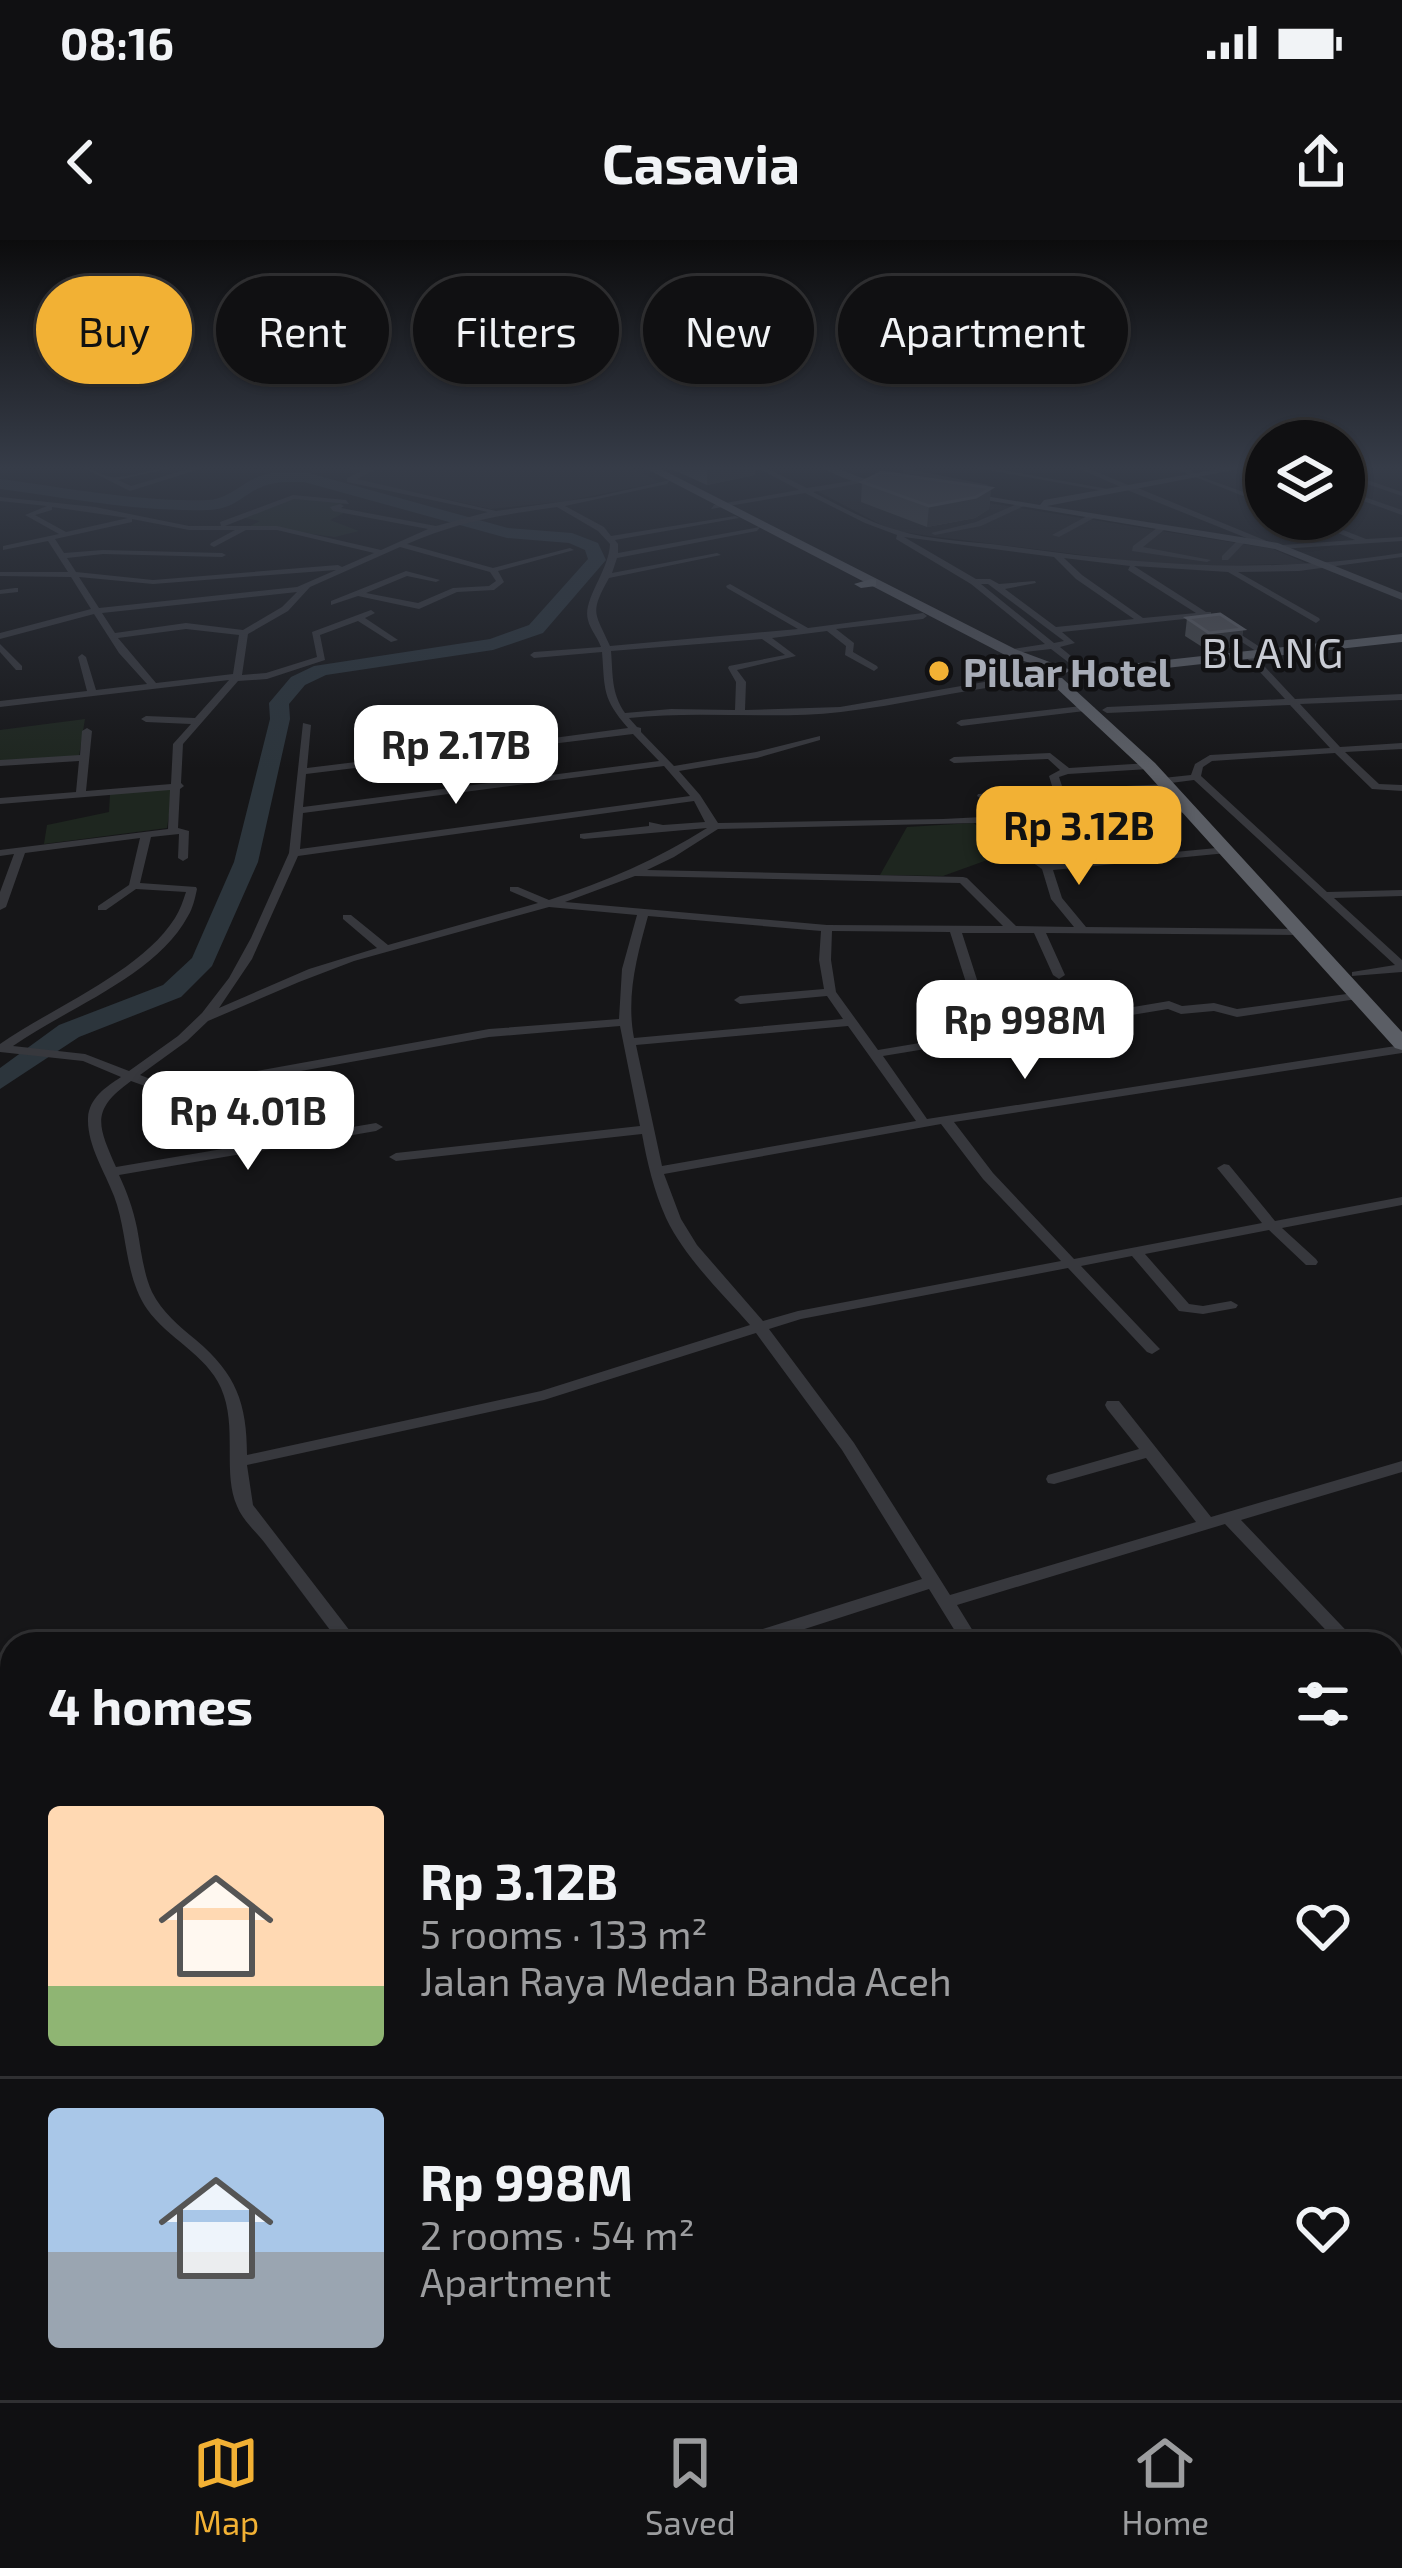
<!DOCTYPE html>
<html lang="en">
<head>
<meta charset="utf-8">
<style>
  body { margin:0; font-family:"Exo 2",sans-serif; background:#1e1e20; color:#f1f3f6; height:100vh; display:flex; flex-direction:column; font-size:45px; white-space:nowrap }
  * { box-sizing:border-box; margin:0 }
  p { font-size:39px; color:#9c9d9f }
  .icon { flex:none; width:66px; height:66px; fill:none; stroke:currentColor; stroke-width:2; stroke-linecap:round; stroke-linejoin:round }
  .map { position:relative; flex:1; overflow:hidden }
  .panel { position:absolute; left:0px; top:1392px; width:1404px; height:768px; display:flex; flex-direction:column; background:#101012; border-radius:36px 36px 0 0; box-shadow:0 3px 9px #0004,0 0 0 3px #303032 }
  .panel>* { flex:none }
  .hud { position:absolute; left:36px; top:36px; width:1332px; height:108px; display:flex; gap:24px }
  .controls { position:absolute; left:1245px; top:180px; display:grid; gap:24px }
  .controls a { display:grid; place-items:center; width:120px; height:120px; border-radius:50%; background:#101012; box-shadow:0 3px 9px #0004,0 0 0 3px #303032; font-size:60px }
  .price { position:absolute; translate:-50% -102px; padding:0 27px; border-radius:24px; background:#fff; color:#222; font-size:39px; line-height:78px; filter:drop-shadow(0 3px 6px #0008) }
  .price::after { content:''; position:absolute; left:50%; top:72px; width:36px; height:27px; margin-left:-18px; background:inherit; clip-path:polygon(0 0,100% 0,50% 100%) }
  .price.selected { background:#f2b134; color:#111 }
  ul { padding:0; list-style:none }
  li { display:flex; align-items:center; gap:36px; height:300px; padding:0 48px }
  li+li { border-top:3px solid #303032 }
  li span { display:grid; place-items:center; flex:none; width:336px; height:240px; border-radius:12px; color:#555 }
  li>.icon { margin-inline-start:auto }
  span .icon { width:144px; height:144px; fill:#fffc; stroke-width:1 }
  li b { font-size:51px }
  h2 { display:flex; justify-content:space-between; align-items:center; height:144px; padding:0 48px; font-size:51px }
  .tag { padding:0 42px; border-radius:54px; background:#101012; box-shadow:0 3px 9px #0004,0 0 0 3px #303032; font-size:42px; line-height:108px }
  .tag.selected { background:#f2b134; color:#111 }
  .status { display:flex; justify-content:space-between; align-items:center; height:84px; padding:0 60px; background:#101012; direction:ltr }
  .status svg { height:33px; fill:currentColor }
  header { display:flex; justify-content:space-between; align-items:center; height:156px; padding:0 48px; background:#101012; font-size:54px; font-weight:700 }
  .tabs { display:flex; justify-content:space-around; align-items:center; height:168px; border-top:3px solid #303032; background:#101012; font-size:33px; color:#9c9d9f }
  .tabs a { display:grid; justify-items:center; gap:6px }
  .tabs .selected { color:#f2b134 }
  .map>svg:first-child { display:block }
  .built { fill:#222225 }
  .green { fill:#1e261f }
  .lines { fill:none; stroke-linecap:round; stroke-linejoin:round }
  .river { fill:#2c353c; fill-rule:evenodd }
  .minor { fill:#37383d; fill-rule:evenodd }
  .secondary { fill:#45474d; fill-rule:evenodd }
  .primary { fill:#53555c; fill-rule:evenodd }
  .trunk { fill:#5b5e65; fill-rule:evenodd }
  .wall { fill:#47494d }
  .shaded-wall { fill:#2f3033 }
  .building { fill:#525359; stroke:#5f6168; stroke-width:3 }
  .poi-dot { fill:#f2b134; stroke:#111113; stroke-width:4.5 }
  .labels { text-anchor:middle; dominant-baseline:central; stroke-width:9; stroke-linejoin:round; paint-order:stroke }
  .far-poi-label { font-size:39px; font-weight:bold; fill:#a8adb8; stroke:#111113; text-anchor:start }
  .far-quarter-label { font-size:42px; letter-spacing:3px; fill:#c9ccd4; stroke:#111113 }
</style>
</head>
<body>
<div class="status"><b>08:16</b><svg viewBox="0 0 49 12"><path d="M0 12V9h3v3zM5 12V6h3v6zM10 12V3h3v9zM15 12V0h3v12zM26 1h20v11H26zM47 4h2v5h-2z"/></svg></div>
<header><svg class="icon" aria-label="back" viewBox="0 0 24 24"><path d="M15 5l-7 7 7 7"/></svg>Casavia<svg class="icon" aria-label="share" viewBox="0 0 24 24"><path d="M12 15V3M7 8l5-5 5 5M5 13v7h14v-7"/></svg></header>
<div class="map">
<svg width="1402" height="2160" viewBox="0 0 1402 2160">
  <rect width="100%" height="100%" fill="#161618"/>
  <g class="built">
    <polygon points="353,227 629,227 660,242 567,261 491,269 353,239 372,230"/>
    <polygon points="865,243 1273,309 1308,324 1171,326 929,296 891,290 815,250"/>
  </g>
  <g class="green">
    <polygon points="299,257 346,263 332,268 344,273 330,280 359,291 335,297 250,286 260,281 240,277"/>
    <polygon points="85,479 79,516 0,521 0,490"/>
    <polygon points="173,549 167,588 44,604 47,585 109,572 110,554"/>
    <polygon points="973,583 1015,610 943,636 880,635 907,587"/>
  </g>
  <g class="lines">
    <path class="river" d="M305 232 508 288 572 293 598 303 606 320 543 393 493 410 326 435 305 445 289 464 290 479 258 622 212 726 181 757 79 797 0 849V828L59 785 163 745 192 718 234 622 270 479 269 463 291 437 314 426 490 399 529 385 588 319 585 310 569 303 507 298 304 242C292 242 278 241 267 245 242 253 238 269 208 270 139 272 68 258 0 249V239C68 248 139 262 208 260 231 259 244 239 267 234 279 231 293 233 305 232Z"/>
    <g class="minor">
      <path d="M82 227C93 228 101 236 111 237 126 239 156 227 175 227L118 240 131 246 195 227H206L130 251Z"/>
      <path d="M345 227H362L374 230 357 239 496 271 595 257 670 240 667 244 565 266 604 287 611 296 735 276 739 278 615 300 618 304V313L760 287 757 291 617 318 612 333 717 313 721 315 609 338C589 374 595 372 610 406L798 389 727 348 726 346 730 344 808 388 923 373 927 376 923 379 836 389 854 403 853 412 877 426 878 428 874 431 845 415 846 406 827 391 772 398 796 416 737 430 746 442 745 470 840 467 990 441 1050 435 1055 438 1050 441C979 445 911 464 841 472 770 480 700 470 629 478L637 487 641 488V492L674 526 756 512 820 496V500L757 518 679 531 700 555 718 583 943 579 1188 567 1193 570 1192 572 989 583 1049 624 1227 607 1232 610 1227 613 1053 630 1062 658 1086 687 1300 689 1306 692 1300 695 1046 693 1065 735 1059 739 1053 735 1034 693H962L981 752 975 756 969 752 950 692 832 691 831 720 836 752 878 810 1169 761 1182 766 1214 763 1237 769 1361 752V758L1357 759 1237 777 1214 771 1181 774 1168 769 883 816 927 879 1402 805V813L954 882 993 933 1074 1019 1262 983 1217 928 1224 924 1229 925 1275 981 1402 957V965L1282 988 1316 1019 1318 1022 1316 1025H1306L1269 990 1145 1014 1189 1064 1203 1066 1231 1061 1238 1065 1236 1068 1203 1074 1179 1071 1132 1016 1081 1026 1157 1106 1160 1109 1152 1114 1147 1112 1068 1028 801 1079 769 1089 854 1203 950 1355 1196 1282 1146 1218 1054 1244 1048 1243 1046 1239 1048 1235 1139 1209 1107 1169 1105 1165 1107 1161H1119L1211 1277 1402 1221V1232L1241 1280 1359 1404H1339L1225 1284 957 1365 981 1404H963L929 1349 758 1404H728L731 1399 922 1339 842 1210 756 1093 544 1160 247 1225 253 1265 360 1404H341L339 1401 333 1404H308L311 1399 330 1390C308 1361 286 1331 264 1302 255 1291 242 1279 237 1266 222 1232 238 1187 221 1148 206 1114 168 1099 147 1069 124 1035 128 993 114 956 105 932 87 905 88 878 89 858 106 847 121 837L83 821 0 812V804C53 767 141 732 175 678 180 670 183 661 186 652L136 649 106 670H98V666L129 645 140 598 25 613 6 667 0 670V652L14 614 0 616V610L168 589 170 550 0 564V558L76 552 79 521 0 526V520L80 515 82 491 87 488 92 491 86 551 171 544 173 504 191 484 146 482 141 479 146 476 195 478 229 440 0 467V461L87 451 78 417 82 414 86 417 96 450 147 444 119 413 94 374 0 399V393L91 369 71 337 0 336V332H68L48 301 3 310V306L59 294 25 275 47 266 0 261V257L95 267 189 286H221L220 282 293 255 346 260 349 264 294 259 225 286H277L381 310 428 289 333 271 330 267 340 264 344 266 341 268 436 286 488 272 347 242V238L362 231ZM52 267 128 278 66 292 35 275 52 270ZM557 267 598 291 610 304C609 331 582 360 588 380 590 389 598 398 601 407L534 412 530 415 534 418 602 412C605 450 602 458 628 488L546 499 548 486 536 480 404 474 399 477 401 479 534 486 538 487 536 500 307 528 311 485 303 483 289 613 251 698 229 738 202 773 178 796 129 831 85 814 13 806C67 768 156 736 188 676 193 668 195 658 197 649L196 647 140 643 151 597 179 594 178 618 183 621 188 618 189 591 178 588 180 549 184 546 181 543 183 504 238 441 267 439 325 420 320 395 358 381 391 402 398 400 365 378 375 373 371 370 312 392 317 417 266 433 242 435 248 394 288 371 310 347 400 307 490 332 496 341 489 346 453 348 418 363 366 353 407 336 436 342 440 340 406 331 331 361V365L358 356 419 369 457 352 494 350 504 342 498 331 574 310 570 308 493 328 407 304C459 281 502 275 557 267ZM132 279 189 290H235L211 303 210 305 214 307 246 290H277L374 313 342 327 338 325 153 340 76 332 67 318 103 314 222 317 226 315 222 313 103 310 64 313 55 299 132 282ZM336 330 297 347 99 368 79 337 153 344ZM297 352 282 367 243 390 186 383 115 393 102 373ZM186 389 239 395 233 434 156 443 118 398ZM762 399 785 415 729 426 728 428 736 442 735 470 671 469 625 473C611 453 613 434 611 411ZM633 494 659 521 303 567 306 534ZM664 526 690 556 300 609 303 573ZM694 561 705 582 663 585 649 582V586L580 594V598L584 599 707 588C658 619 605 642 549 660L518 647H510V651L538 663 388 705 351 675H343V679L377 708 309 729 219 768 252 719 298 616ZM976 583 1042 629 1051 659 1074 687 1016 686 967 638 963 637 647 630 674 617 718 589ZM635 636 960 643 1003 686 827 685 565 662ZM549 667 637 675 622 729 619 779 489 789 191 843 158 842 140 835 187 801 208 781 299 742 354 721ZM648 676 821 691 819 720 824 749 740 756 734 760 740 764 827 756 843 779 634 798C626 756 637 716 648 676ZM620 786 640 886 396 913 389 917 396 921 642 894C647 922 654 951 666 978 685 1018 721 1052 750 1085L541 1151 247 1215C247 1163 236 1134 196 1100 179 1086 162 1072 152 1052 143 1032 141 1009 137 988 133 969 127 952 119 935L376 891 383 887 376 883 116 927C97 884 91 870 131 841L156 850 191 851 489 797ZM848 786 916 881 662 926 636 805ZM941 884 983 939 1061 1021 798 1071 763 1081 697 1005 681 979 664 934Z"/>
      <path d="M756 227H764L807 248 870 238 867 242 813 252C840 266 868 282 897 290 932 301 971 301 1007 306 1144 325 1264 335 1402 313V317L1299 331 1238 332 1319 378 1320 380 1316 383 1228 332 1134 326 1206 372H1211V375L1269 413 1262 415 1203 377 1062 392 1075 403 1060 407 1088 430 1089 432 1085 435 1051 409 1007 414V410L1045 404 971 344 896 299 897 295 865 283 805 253 711 269 714 265 799 250ZM904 297 1054 317 1076 339 1134 379 1056 387 1005 349 1036 343 1035 341 999 344 990 339H976ZM1064 318 1130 326 1128 330 1196 373 1143 378 1082 335ZM981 344H988L1064 401 1054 403Z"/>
      <polygon points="909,227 917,227 913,230 989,245 985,247 903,233 903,229"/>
      <polygon points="971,227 986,227 1108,249 1104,251"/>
      <polygon points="1075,227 1085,227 1128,245 1121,247"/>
      <polygon points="1170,227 1180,227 1193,231 1193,234 1266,260 1266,265"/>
      <polygon points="1344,232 1402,252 1402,256 1344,236"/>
      <polygon points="1127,246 1133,246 1276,305 1269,307 1127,250"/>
      <polygon points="1344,250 1402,270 1402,275 1344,254"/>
      <polygon points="1019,263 1026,265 981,286 935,295 931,293 976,282"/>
      <polygon points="1087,276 1094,278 1059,297 1052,295"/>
      <polygon points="1304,279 1315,279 1366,299 1402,297 1402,301 1280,309 1279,307 1283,305 1355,300"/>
      <polygon points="1157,288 1164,290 1143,307 1211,320 1207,322 1132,311 1133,306"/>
      <polygon points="1239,299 1246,301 1228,320 1222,320 1222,316"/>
      <polygon points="15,348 18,348 18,352 0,354 0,350"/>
      <polygon points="0,404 22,426 22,430 16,430 0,412"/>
      <polygon points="1246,413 1252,413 1295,459 1402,454 1402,460 1300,464 1340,507 1402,503 1402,509 1345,512 1379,544 1402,545 1402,551 1372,549 1335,513 1212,521 1203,527 1201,536 1327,652 1402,650 1402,656 1334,658 1402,720 1402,732 1352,736 1352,732 1395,725 1194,540 1163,544 1158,541 1163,538 1191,535 1195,524 1210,515 1330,508 1290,465 1107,473 1102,470 1107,467 1285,459 1246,417"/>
      <polygon points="1090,465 1095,468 1093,470 961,486 956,483 961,480"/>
      <polygon points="1050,513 1069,528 1149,523 1154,526 1149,529 1068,534 1059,537 1063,549 1168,544 1173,547 1168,550 982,559 977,556 978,554 1053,549 1049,536 1060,530 1048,519 954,523 949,520 954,517"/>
      <polygon points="1392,1439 1402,1445 1402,1463 1392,1458"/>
      <polygon points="1392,1669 1402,1674 1402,1698 1392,1692"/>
      <rect x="0" y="1670" width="12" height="16"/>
      <polygon points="1402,2020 1402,2043 1392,2047 1392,2024"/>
      <polygon points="540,2148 591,2148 599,2151 603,2160 546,2160 543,2159"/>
      <polygon points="615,2148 691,2148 688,2157 680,2160 603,2160 607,2151"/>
      <polygon points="826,2148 851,2148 856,2160 830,2160"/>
    </g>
    <g class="secondary">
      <path d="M821 227H834L862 238 894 244C870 250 843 239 821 227Z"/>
      <polygon points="1229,227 1249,227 1047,266 1278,303 1402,353 1402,360 1275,309 956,255 961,252 1040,265 1044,260"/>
    </g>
    <polygon class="primary" points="643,227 657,227 1015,409 1071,430 1064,434 1005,415"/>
    <g class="trunk">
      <polygon points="871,339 876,340 876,346 861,348 854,344"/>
      <polygon points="1402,394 1402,402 1076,438 1069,434 1076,430"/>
      <polygon points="1052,438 1062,438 1155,523 1402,792 1402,810 1395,808 1143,529 1052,444"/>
    </g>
  </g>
  <g class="wall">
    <polygon points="667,227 755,227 755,235 707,245"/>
    <polygon points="862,242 991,248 989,269 975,278 927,287 861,262"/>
    <polygon points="1187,378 1243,389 1241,407 1207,410 1185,396"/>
  </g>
  <g class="shaded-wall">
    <polygon points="707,227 755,227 755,235 707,245"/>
    <polygon points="991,248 989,269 975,278 927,287 929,266"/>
    <polygon points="1243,389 1241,407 1207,410 1209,393"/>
    <polygon points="1402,1565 1402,1581 1392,1585 1393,1569"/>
  </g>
  <g class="building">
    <polygon points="882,232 991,248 976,257 929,266 862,242"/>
    <polygon points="1220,374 1243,389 1209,393 1187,378"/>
    <polygon points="1402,1529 1402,1565 1393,1569 1392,1532"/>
  </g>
  <linearGradient id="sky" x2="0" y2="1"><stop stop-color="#0c0c0d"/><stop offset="0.43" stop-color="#363c48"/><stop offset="1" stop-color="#363c48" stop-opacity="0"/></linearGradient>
  <rect width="1402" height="529" fill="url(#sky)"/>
  <circle class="poi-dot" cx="939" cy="431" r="12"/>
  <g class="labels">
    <g class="far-poi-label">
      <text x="963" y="431">Pillar Hotel</text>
    </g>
    <g class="far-quarter-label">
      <text x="1274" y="411">BLANG</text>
    </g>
  </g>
</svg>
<div class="controls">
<a><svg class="icon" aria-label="layers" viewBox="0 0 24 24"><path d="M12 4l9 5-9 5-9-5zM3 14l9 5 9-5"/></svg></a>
</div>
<b class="price" style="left:456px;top:567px">Rp 2.17B</b>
<b class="price selected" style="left:1079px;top:648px">Rp 3.12B</b>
<b class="price" style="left:1025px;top:842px">Rp 998M</b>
<b class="price" style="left:248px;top:933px">Rp 4.01B</b>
<div class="hud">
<a class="tag selected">Buy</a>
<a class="tag">Rent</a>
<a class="tag">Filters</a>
<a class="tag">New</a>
<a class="tag">Apartment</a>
</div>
<section class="panel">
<h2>4 homes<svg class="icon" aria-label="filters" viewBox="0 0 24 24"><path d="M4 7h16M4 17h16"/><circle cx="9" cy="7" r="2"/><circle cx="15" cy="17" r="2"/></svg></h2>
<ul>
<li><span style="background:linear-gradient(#ffd9b3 75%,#8fb573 0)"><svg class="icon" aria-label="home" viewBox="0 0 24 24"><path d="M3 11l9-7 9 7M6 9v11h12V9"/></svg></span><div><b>Rp 3.12B</b><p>5 rooms · 133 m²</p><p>Jalan Raya Medan Banda Aceh</p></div><svg class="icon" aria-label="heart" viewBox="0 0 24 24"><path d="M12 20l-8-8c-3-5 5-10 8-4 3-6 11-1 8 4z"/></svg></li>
<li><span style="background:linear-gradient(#a9c7e8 60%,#9aa5b1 0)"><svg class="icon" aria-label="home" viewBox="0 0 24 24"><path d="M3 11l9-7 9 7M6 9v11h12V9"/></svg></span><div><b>Rp 998M</b><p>2 rooms · 54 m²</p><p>Apartment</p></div><svg class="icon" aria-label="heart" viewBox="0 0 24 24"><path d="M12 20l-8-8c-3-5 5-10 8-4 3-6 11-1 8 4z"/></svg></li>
</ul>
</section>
</div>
<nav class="tabs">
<a class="selected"><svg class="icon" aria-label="map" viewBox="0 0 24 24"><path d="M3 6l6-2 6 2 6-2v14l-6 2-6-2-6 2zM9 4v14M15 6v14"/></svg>Map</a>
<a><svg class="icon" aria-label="saved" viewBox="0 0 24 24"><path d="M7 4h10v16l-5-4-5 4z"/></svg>Saved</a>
<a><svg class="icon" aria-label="home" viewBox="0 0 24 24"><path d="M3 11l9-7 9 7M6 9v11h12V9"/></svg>Home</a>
</nav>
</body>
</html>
